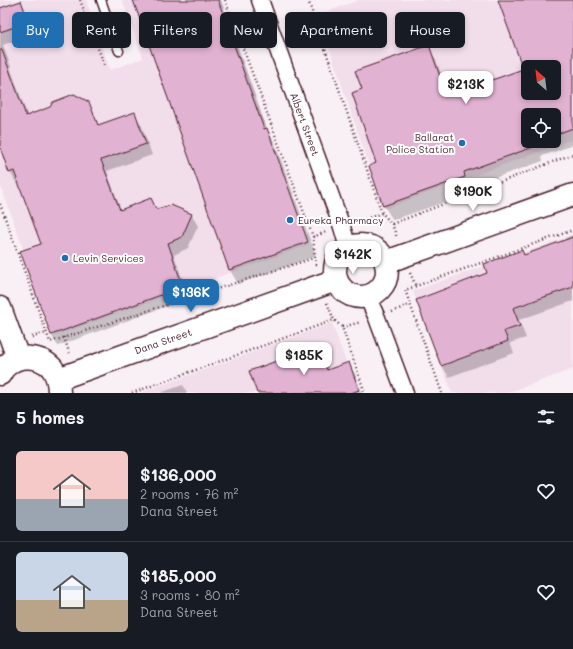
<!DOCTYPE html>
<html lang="en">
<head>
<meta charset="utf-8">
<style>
  body { margin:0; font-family:Mali,sans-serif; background:#242831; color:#f1f3f6; height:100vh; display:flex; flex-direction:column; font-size:15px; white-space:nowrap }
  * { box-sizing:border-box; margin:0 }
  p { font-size:13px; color:#9ea1a6 }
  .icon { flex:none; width:22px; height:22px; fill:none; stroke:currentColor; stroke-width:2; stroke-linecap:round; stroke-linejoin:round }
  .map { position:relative; height:393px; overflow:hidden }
  .side { display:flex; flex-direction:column; background:#171b24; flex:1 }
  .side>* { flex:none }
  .hud { position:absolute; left:12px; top:12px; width:549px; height:36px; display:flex; gap:8px }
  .needle { width:26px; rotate:332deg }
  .buttons { position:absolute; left:521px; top:60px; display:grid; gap:8px }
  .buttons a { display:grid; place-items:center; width:40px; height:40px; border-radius:6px; background:#171b24; box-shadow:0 2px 6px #0003; font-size:20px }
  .price { position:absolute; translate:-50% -34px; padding:0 9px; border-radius:8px; background:#fff; color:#222; font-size:13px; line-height:26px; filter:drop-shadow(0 1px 2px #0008) }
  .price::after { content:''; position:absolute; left:50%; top:24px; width:12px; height:9px; margin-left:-6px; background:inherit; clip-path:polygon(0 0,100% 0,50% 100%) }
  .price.selected { background:#1f6fb2; color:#fff }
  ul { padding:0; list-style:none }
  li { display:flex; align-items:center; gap:12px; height:100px; padding:0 16px }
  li+li { border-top:1px solid #363941 }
  li span { display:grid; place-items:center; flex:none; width:112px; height:80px; border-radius:6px; color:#555 }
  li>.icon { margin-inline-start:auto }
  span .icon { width:48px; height:48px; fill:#fffc; stroke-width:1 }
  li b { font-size:17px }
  h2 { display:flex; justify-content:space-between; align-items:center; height:48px; padding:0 16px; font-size:17px }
  .pill { padding:0 14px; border-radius:6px; background:#171b24; box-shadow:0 2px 6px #0003; font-size:14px; line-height:36px }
  .pill.selected { background:#1f6fb2; color:#fff }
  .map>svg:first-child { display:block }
  .built { fill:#f2ddeb; fill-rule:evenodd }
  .shadow { fill:#0003; fill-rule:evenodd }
  .building { fill:#e2b2d2; stroke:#4a1f2b; fill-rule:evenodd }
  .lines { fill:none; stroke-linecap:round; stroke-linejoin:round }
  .lane-casing { stroke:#4a1f2b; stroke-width:11 }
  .street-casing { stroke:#4a1f2b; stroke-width:19 }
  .secondary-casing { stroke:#4a1f2b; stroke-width:25 }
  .path { stroke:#4a1f2b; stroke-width:2.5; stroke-dasharray:1 3; stroke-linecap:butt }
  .lane { stroke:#fff; stroke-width:8 }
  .street { stroke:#fff; stroke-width:16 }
  .secondary { stroke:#fff; stroke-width:22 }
  .poi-dot { fill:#1f6fb2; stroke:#fff; stroke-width:1.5 }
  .labels { text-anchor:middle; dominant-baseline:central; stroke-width:4; stroke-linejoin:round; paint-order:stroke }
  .street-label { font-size:10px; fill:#4a1f2b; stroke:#fff }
  .poi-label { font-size:10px; fill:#4a1f2b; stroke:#fff; text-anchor:start }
</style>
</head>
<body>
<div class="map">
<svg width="573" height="393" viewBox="0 0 573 393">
  <rect width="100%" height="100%" fill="#f9f0f6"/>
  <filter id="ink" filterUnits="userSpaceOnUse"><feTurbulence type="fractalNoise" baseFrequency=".025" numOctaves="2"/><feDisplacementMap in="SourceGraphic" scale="8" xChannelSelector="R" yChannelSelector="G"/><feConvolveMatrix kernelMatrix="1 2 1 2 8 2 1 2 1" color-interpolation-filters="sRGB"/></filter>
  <g filter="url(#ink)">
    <g class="built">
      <polygon points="0,0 86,0 110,70 143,58 122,0 221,0 308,245 54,336 0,184"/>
      <path d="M359 0H573V139L384 209 318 15ZM528 67H554V93H528ZM528 115H554V141H528Z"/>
      <polygon points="573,235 573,369 507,393 452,393 413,291"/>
      <polygon points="332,323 357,393 140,393"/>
    </g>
    <g class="shadow">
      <polygon points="134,0 221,0 267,129 275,143 316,256 238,284 230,270"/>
      <path d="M499 0H573V145L542 156 543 161 471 186 473 192 393 220 384 206 370 167 378 164 363 90 428 46 436 60 449 96 524 69ZM528 67H554V93H528ZM528 115H554V141H528Z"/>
      <polygon points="21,2 27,13 34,34 3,45 11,67 10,67 28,117 88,103 99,126 134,113 141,124 152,155 107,171 121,210 151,199 157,210 192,215 198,226 188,248 174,255 189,298 58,346 51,335 42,244 20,183 17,184 10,172 0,144 0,9"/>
      <polygon points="573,235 573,301 519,320 526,338 510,343 514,353 449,377 442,366 489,274 524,256 566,241 565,238"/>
      <polygon points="318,347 324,358 329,370 349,363 355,374 362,393 258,393"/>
      <polygon points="183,385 187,393 160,393"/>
    </g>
    <g class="building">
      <polygon points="133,0 218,0 264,129 267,128 308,242 229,270"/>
      <path d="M498 0H573V128L554 135V115H528V141H536L534 142 536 146 464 172 465 177 383 206 369 166 376 163 352 93 362 89 355 71 429 45 447 96 523 69ZM528 67H554V93H528Z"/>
      <polygon points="21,1 29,22 0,32 0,8"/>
      <polygon points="0,50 2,50 26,116 50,107 53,102 74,94 89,102 98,125 135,112 146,144 101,160 120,210 151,198 156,209 171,205 192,214 182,237 168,243 183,287 51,335 20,251 41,244 14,171 9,173 0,147"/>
      <polygon points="573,237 573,287 513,308 520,326 504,331 508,341 441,366 416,300 487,273 484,264 522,250 524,255"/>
      <polygon points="318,346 327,370 349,362 359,390 351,393 257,393 249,371"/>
    </g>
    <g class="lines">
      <g class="lane-casing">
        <polyline id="lane" points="101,0 119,51"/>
      </g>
      <g class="street-casing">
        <g id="street">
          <polyline points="260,0 342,227 348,248"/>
          <polyline points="367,296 377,318 405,393"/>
        </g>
      </g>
      <g class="secondary-casing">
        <g id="secondary">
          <circle cx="361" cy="271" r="26"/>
          <polyline points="386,262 573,195"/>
          <polyline points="0,308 18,358"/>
          <path d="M0 374C2 371 3 368 6 366 18 354 40 355 52 368 57 375 59 383 59 392"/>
          <polyline points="58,379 336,280"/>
        </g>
      </g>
      <g class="path">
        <polyline points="80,0 105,67"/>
        <polyline points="225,0 313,237 316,266"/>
        <polyline points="308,0 382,213 392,224 397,238"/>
        <polyline points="0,204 50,342 314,258"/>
        <polyline points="358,222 382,213"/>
        <polyline points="392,224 573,154"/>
        <polyline points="313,237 326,232"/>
        <polyline points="410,273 416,286"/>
        <polyline points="327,303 334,320"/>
        <polyline points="392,312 410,304"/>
        <polyline points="342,327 361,322"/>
        <polyline points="32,337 47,333"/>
        <polyline points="64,337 70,355"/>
        <polyline points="132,393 334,320 342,327 365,393"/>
        <polyline points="442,393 405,290 573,230"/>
      </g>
      <use href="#lane" class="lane"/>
      <use href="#street" class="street"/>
      <use href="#secondary" class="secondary"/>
    </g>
  </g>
  <g class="poi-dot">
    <circle cx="462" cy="143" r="4"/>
    <circle cx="290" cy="220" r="4"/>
    <circle cx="65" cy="258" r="4"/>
  </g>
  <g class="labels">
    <g class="street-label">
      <text transform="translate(305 124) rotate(70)">Albert Street</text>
      <text transform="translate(163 341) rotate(-19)">Dana Street</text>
    </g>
    <g class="poi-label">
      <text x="454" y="137" text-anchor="end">Ballarat<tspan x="454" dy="12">Police Station</tspan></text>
      <text x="298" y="220">Eureka Pharmacy</text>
      <text x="73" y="258">Levin Services</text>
    </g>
  </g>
</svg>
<div class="buttons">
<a><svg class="needle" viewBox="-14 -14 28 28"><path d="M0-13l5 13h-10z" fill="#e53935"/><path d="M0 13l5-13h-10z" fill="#9ea1a6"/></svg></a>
<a><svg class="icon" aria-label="locate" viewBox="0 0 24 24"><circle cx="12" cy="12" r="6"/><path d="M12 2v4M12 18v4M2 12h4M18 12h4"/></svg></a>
</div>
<b class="price" style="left:466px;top:105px">$213K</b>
<b class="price" style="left:473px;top:212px">$190K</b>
<b class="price" style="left:353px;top:275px">$142K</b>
<b class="price selected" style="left:191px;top:313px">$136K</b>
<b class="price" style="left:304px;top:376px">$185K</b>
<div class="hud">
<a class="pill selected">Buy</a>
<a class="pill">Rent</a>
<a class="pill">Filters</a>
<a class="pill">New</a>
<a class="pill">Apartment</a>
<a class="pill">House</a>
</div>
</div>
<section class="side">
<h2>5 homes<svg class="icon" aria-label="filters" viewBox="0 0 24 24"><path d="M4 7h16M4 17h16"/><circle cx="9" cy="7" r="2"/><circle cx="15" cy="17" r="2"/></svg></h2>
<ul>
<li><span style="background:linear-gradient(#f6c9c9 60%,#9aa5b1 0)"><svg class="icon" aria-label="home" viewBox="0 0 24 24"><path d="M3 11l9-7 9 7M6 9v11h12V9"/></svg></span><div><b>$136,000</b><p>2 rooms · 76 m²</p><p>Dana Street</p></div><svg class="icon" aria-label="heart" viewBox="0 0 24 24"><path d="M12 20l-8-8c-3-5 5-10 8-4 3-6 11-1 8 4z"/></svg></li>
<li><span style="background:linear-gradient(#c9d6e8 60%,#b9a48a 0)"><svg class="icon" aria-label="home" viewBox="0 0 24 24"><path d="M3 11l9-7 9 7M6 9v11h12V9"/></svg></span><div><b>$185,000</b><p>3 rooms · 80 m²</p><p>Dana Street</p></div><svg class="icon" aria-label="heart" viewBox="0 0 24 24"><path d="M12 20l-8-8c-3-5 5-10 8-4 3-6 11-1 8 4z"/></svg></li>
</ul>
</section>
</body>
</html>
